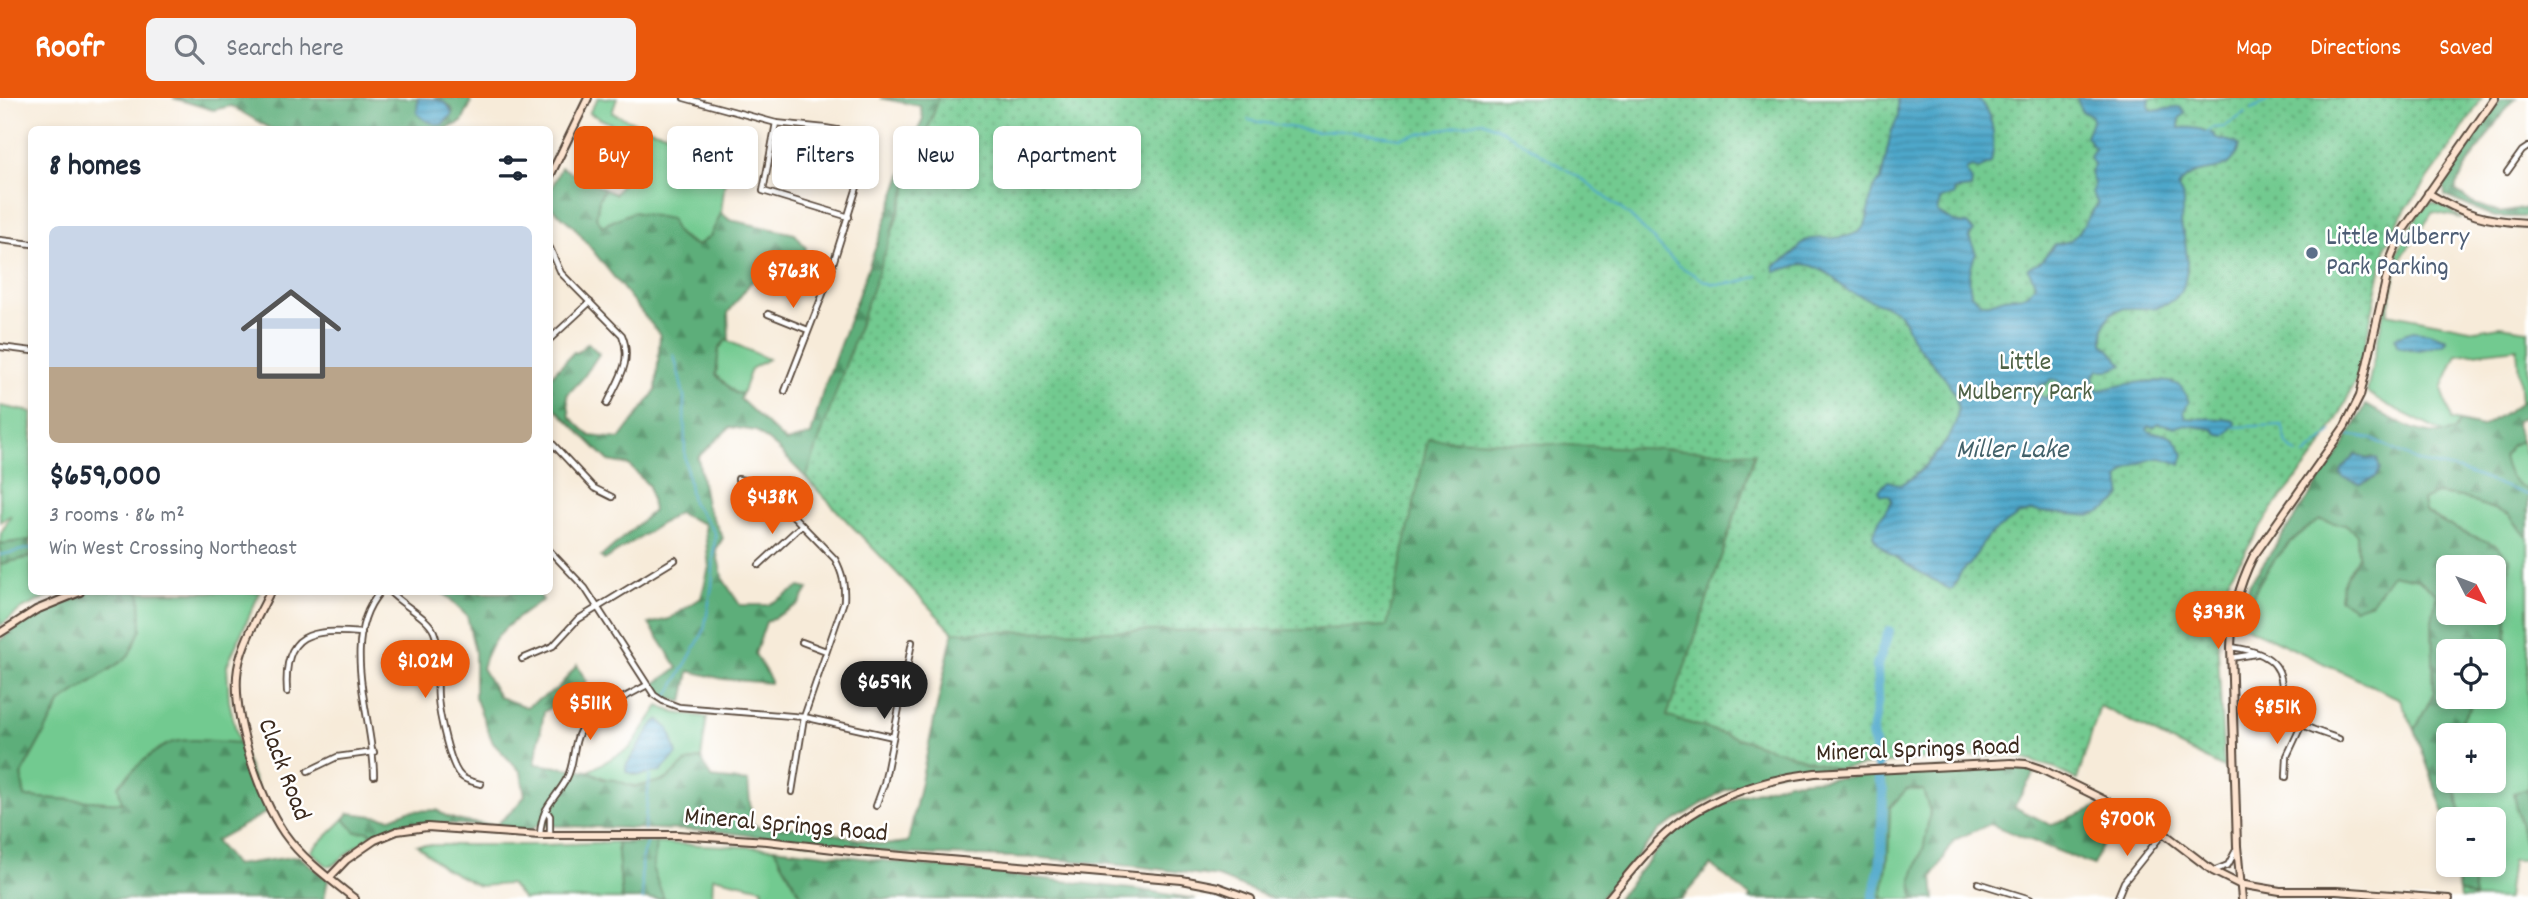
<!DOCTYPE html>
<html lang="en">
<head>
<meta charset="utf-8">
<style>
  body { margin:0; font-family:Dekko,sans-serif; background:#f2f2f3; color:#1f2937; height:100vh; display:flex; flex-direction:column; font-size:26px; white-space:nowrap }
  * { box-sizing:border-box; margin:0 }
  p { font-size:23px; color:#747a83 }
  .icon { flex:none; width:38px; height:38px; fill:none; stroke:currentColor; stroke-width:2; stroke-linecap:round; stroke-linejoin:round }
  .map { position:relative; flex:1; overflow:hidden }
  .details { position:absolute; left:28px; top:28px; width:525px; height:469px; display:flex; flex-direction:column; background:#fff; border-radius:10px; box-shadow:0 4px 10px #0003 }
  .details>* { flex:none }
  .guide { position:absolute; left:574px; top:28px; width:665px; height:63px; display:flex; gap:14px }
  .needle { width:46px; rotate:132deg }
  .buttons { position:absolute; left:2436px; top:457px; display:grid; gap:14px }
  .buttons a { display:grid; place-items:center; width:70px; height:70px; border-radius:10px; background:#fff; box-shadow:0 4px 10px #0003; font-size:35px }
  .price { position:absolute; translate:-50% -60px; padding:0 16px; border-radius:24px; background:#ea580c; color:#fff; font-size:23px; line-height:46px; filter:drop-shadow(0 2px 4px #0008) }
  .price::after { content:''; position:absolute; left:50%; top:42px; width:21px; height:16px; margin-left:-10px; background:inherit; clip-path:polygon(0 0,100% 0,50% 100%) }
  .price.active { background:#222; color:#fff }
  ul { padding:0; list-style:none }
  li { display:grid; align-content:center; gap:14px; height:371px; padding:0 21px }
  li span { display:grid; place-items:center; height:217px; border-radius:10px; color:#555 }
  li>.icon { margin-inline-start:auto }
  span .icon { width:126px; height:126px; fill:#fffc; stroke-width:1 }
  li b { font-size:30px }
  h2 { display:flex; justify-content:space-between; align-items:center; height:84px; padding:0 21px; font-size:30px }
  .pill { padding:0 24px; border-radius:10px; background:#fff; box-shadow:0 4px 10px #0003; font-size:24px; line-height:63px }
  .pill.active { background:#ea580c; color:#fff }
  header { display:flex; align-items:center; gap:42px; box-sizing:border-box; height:98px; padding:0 35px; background:#ea580c; color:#fff }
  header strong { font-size:33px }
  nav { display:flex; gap:38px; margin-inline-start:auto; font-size:24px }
  .search { width:490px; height:63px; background:#f2f2f3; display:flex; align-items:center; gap:18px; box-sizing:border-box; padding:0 24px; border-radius:10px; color:#747a83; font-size:26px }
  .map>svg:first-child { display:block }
  .grass { fill:#72ca90; stroke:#567a57; stroke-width:2; fill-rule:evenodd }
  .forest { fill:url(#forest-firs); stroke:#4c6c4c; stroke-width:2; fill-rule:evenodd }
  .park { fill:url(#park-dots); stroke:#567a57; stroke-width:2 }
  .water { fill:url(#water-rules); stroke:#446874; stroke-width:2; fill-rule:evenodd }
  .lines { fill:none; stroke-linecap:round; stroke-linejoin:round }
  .stream { stroke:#4da7ca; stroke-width:2 }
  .river { stroke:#4da7ca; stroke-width:10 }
  .street-casing { stroke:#57473a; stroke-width:8 }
  .secondary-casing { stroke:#57473a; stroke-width:10 }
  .street { stroke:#fff; stroke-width:4.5 }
  .secondary { stroke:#fde4d0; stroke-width:6 }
  .service-dot { fill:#5c6f8a; stroke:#fff; stroke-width:2.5 }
  .labels { text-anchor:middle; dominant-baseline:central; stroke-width:5; stroke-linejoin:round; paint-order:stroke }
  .service-label { font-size:26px; fill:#4e5e75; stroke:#fff; text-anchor:start }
  .park-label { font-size:26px; fill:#4e6246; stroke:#fff }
  .street-label { font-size:26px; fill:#3b2a1e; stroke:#fff }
  .water-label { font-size:28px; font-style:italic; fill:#43626b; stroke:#fff }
</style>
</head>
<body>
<header>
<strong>Roofr</strong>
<div class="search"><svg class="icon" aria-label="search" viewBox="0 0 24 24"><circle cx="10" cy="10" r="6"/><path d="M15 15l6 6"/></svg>Search here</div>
<nav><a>Map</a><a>Directions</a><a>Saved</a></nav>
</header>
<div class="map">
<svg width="2528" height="801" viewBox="0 0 2528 801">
  <defs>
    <pattern id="forest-firs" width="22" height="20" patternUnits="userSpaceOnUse" patternTransform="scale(1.75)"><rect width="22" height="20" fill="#5dae7a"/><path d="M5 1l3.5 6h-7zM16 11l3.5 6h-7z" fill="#4e8e63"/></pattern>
    <pattern id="park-dots" width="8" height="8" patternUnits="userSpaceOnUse" patternTransform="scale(1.75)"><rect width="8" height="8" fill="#72ca90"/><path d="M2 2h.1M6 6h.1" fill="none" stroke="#5fa475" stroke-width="1.8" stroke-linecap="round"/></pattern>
    <pattern id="water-rules" width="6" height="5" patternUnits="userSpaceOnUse" patternTransform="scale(1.75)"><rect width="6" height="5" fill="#4da7ca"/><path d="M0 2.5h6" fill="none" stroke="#4188a3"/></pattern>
  </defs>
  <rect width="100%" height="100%" fill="#fff"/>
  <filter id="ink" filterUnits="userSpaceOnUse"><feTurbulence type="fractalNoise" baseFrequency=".0143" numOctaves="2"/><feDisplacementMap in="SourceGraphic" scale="14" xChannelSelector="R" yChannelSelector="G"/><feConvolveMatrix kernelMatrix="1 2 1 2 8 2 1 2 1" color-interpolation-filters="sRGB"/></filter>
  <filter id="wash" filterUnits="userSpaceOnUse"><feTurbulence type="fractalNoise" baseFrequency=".00686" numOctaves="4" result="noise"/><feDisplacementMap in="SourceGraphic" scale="28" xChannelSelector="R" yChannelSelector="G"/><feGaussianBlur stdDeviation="1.57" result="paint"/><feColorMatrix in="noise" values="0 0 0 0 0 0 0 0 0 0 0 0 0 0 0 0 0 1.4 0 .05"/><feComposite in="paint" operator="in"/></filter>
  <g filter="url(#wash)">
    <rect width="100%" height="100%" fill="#f7ebd9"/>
    <g class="grass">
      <polygon points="598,0 617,0 612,15 653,32 729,49 721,115 711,137 697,148 650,118 633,114 602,128 596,119 599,101 604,91 615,96 649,45 589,15"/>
      <polygon points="2431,105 2440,107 2462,120 2433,114 2399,163 2387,215 2475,232 2500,228 2528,232 2528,300 2521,304 2517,250 2457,257 2442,290 2451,322 2459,324 2455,333 2445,336 2387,307 2367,294 2395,159 2419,115"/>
      <polygon points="726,242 768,261 751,271 742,296 735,295 716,277 719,250"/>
      <polygon points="0,308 32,314 31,442 0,446 1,435 11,417 0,424"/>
      <path d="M2521 343 2528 364V392C2512 384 2506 376 2503 358L2512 347Z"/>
      <polygon points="2437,396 2461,399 2509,417 2528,440 2528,691 2514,695 2528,762 2512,762 2507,801 2460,800 2459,793 2475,798 2469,767 2494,766 2494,721 2461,721 2455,683 2494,682 2494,637 2451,637 2470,609 2474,599 2494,598 2494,557 2506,542 2510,461 2425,414 2422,401"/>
      <path d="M2320 422 2345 427 2357 436 2358 458 2342 487 2340 501 2354 510 2392 476 2418 481 2438 496 2432 522 2434 594 2415 632 2400 601 2240 526C2256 483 2280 446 2320 422Z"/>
      <polygon points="31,459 32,494 57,494 20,512 0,528 0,466"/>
      <polygon points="140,494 260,494 227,567 229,603 239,645 202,643 122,705 25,699 21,677 61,604 128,559"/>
      <path d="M659 608 675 615 707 619 701 660C681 666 683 670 668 680 645 696 611 685 589 673L630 650ZM659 622 656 674 633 677 626 668 654 626Z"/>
      <polygon points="1907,691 1923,692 1930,714 1924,748 1912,781 1914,801 1882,801 1888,760 1890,709"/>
      <polygon points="344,721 350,728 369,733 371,737 332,768 327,768 311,753"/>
      <polygon points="617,744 622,801 523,801 510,786 479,788 444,770 417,747 545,747"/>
      <polygon points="656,745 774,750 803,801 761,801 763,790 713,779 712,801 664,801 653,772"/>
    </g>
    <g class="forest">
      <polygon points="173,0 418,0 417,2 434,26 442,27 449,21 453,13 450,8 434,0 469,0 471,5 462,24 447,31 273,32 231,8 213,12"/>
      <path d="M880 0H939L891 135 916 191 918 199 914 203 885 199 868 203 838 289 866 306 903 347 913 340H927L943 379 975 420 1023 476C1060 477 1141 478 1171 459 1161 435 1146 410 1139 385 1136 373 1136 360 1133 347 1125 314 1108 283 1076 267L1079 249 1088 242 1099 245C1102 241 1106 235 1108 230 1118 197 1098 183 1134 159L1137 142 1130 128 1089 121 1058 136 1034 141 1005 138 981 132 978 126 994 115 993 101 1018 97 1051 85 990 76 961 69 935 68 912 81 941 0H1898V19L1891 34 1881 82 1873 90C1864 119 1874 136 1835 140 1826 141 1815 139 1807 142 1801 144 1801 149 1796 154 1790 160 1781 164 1773 168L1775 174 1803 166 1813 168 1832 177 1847 193 1896 212C1907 221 1907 234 1915 245 1948 285 1980 306 1937 355 1927 367 1915 380 1900 387L1888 383 1879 393 1881 397H1889L1892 402 1869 441 1856 474 1855 485 1863 502 1867 526 1859 533 1861 544 1888 556C1889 566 1896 572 1899 582 1904 601 1892 647 1884 665L1837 670 1669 617 1718 475 1755 354 1692 549 1667 618 1837 671 1786 672 1772 675 1723 693 1660 732 1600 801H1273L1218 779 1143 769 1042 760 907 756 713 733 537 727 530 733C477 731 420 714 371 737L369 733 356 734 344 721 349 715 391 720 408 713 437 712C452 725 477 725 496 727L514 711 525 698 521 674 493 645 475 599V554L467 518 442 494 478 495 537 494 543 502C515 521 490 536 482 570L499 599 526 609 558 590 577 567 587 584 544 614 535 666 589 673 603 681 616 682 634 689 666 682 685 665 701 660 711 680 748 684 752 726 761 730 805 729 883 747 908 744 953 534 1300 532 1386 528 1428 341 1628 349 1426 340 1385 527 1299 531 954 532 778 351 756 333 730 329 698 359 706 407 723 440 716 452 723 481 740 507H768L800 489 808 491 799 506 766 524 755 556 770 581V585L723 581 689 573 683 604 665 600 653 587 678 570 649 526 669 521 701 500 709 469 704 426 678 415 604 462 601 459 653 413 649 388 629 367 609 363 550 305V279L574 254 577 255 588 245 599 256 583 280 567 297 570 319 590 338 620 341 656 292 660 237 574 129 550 108V94L561 69 604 91 599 101 596 119 602 128 633 114 671 121C674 136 683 141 697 148L711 137 721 115 730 122 795 136 806 150 795 186 773 177 751 184 728 215 729 243 726 242 719 250 716 277 735 295 742 296 740 301 786 344 811 337 823 293 923 20 920 8Z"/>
      <polygon points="2501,0 2516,0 2508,7 2464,72 2455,92 2472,105 2500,115 2528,110 2528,119 2495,119 2445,98 2444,87"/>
      <path d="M2528 300V319L2515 323 2521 343 2512 347 2503 358C2506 376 2512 384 2528 392V440L2509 417 2461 399 2437 396 2423 402 2425 414 2456 431 2496 447 2510 461 2506 542 2494 557V553H2448V598L2474 599 2471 609 2451 637H2448V682L2455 683 2461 721H2448V734L2445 718 2415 632 2434 594 2432 522 2437 496 2418 481 2392 476 2372 504 2354 510 2340 501 2342 487 2358 458 2357 436 2345 427 2320 422C2280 445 2256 483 2240 526L2241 508 2250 485 2341 352 2366 307C2393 321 2423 343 2455 333L2459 324 2482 329ZM2356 356 2366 361 2373 359 2374 380 2361 386 2349 381 2341 373ZM2448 469H2494V514H2448Z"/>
      <polygon points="31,442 31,459 0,466 0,446"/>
      <path d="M89 494H140L141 531 128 559 61 604 21 677 25 699 122 705 118 688C133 672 148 656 168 646 184 638 221 644 239 645L267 714 215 743 235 767 299 758 328 782 324 801H0V542L25 522Z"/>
      <polygon points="2021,670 2035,673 2014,709 2051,727 2100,708 2117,718 2093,767 1990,726 1954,742 1933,779 1935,801 1914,801 1912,781 1924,748 1930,714 1923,692 1907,691 1890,709 1888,760 1882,801 1749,801 1751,799 1711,767 1681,801 1617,801 1666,741 1700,718 1740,698 1789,684 1942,671"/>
      <polygon points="2528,691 2528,762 2514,695"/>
      <polygon points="617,744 656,745 653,772 664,801 622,801"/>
      <polygon points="774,750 1140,792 1196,801 803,801"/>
      <polygon points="2454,767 2469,767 2475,799 2459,793"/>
    </g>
    <polygon class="park" points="939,0 2482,0 2450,51 2401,118 2386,148 2360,272 2341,314 2318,354 2273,410 2230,478 2216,515 2224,670 2100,608 2077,682 2052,669 2010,657 1930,660 1837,671 1667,618 1692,549 1755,355 1428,341 1387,528 1300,532 953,534 806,380"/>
    <g class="water">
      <path d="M418 0C432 0 449 0 452 16L442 27C432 26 423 23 417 15Z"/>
      <path d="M1898 0H1977C1995 18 1996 41 1991 65L1979 71 1972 69 1967 71 1966 74 1972 82 1971 90 1954 92V98L1941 100 1937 114 1954 124 1967 126 1974 133 1969 139 1976 155C1970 170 1968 180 1971 196 1984 209 1986 206 2001 201 2016 196 2028 204 2035 185L2028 170 2041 163 2055 146C2080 146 2084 121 2098 106L2092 95 2094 86 2090 75 2094 67 2090 59 2094 50 2086 38 2092 23V18L2081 13 2077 0H2150L2149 8 2152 13 2180 9 2185 15 2179 21V30C2191 28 2203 32 2214 36L2216 40 2236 45 2239 48C2231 85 2194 60 2178 90 2192 112 2177 111 2182 130 2190 161 2194 208 2149 210 2137 211 2123 207 2112 215 2104 222 2103 235 2103 245L2123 267 2111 272H2098L2093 279 2097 292C2116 289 2164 275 2181 289 2184 293 2187 299 2189 304L2184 313 2186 320C2202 322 2220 318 2234 323L2236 326 2225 338 2219 337 2213 331 2184 327 2176 329 2158 325 2154 329 2149 328 2147 332C2154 336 2156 335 2163 335 2173 336 2180 349 2184 356L2181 367C2175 365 2167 360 2160 360 2150 360 2125 370 2120 379 2118 385 2122 390 2121 396 2119 407 2099 415 2090 418L2032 413 2019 417 1987 439 1970 466 1961 474 1953 491H1949C1929 478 1882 457 1873 438L1879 422 1892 403 1889 397H1881L1878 393 1888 383 1900 387C1915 380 1927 367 1937 355 1980 306 1948 285 1915 245 1907 234 1907 221 1896 212L1847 193 1831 177 1813 168 1803 166 1775 174 1773 168C1781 164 1790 160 1796 153 1801 149 1801 144 1807 142 1815 139 1827 141 1835 140 1876 136 1864 119 1873 90L1881 82 1891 34 1898 19ZM2051 281 2057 282 2062 287 2059 294 2045 300 2035 295 2033 290 2046 286Z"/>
      <path d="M2413 233 2430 235 2447 241 2446 245C2431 249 2411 258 2397 247L2395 239Z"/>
      <polygon points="2356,356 2366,361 2377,360 2380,372 2376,379 2361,386 2343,380 2341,376 2342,371"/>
      <polygon points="659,622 669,631 677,656 661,673 640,677 626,674 626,668 654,625"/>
    </g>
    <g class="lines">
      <g class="stream">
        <polyline points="2252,11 2273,0"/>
        <polyline points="1248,22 1317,34 1342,32 1400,40 1482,23 1502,32 1585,83 1630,118 1678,167 1703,182 1714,186 1722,186 1743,183 1758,178"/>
        <polyline points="2207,35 2212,30 2224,29 2245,15"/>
        <polyline points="2234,329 2282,327 2287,346 2298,356"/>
        <polyline points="2348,337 2372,341 2419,364 2459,372 2528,397"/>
        <polyline points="2304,358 2333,333"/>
        <polyline points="0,457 32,450"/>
        <polyline points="668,598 704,533 712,488 715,435 692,404 685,360 684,298 674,257"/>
        <polyline points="644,732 650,676"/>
        <path d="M643 801C642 783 637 758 648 744"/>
      </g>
      <g class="river">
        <polyline points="1878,669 1872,636 1878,599 1877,567 1889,533"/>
        <polyline points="1873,801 1881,762 1883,693 1879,680"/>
      </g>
    </g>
  </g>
  <g filter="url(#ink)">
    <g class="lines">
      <g class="street-casing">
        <g id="street">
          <polyline points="684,0 776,25 825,30 873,38 826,188 785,293"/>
          <polyline points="776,25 763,93 849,119"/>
          <polyline points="2507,74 2522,53 2528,49"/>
          <polyline points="0,142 32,146"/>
          <path d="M550 150 561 175 622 237C633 264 618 282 607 306"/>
          <polyline points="768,216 808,232"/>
          <polyline points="550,241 590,204"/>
          <polyline points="0,249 32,253"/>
          <polyline points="550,343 594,390 612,399"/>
          <path d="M738 381 757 384 766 390 835 461C843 476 845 487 844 503L804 619 792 694"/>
          <polyline points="550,453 585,490 654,597 663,603 679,609 804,619 893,639"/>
          <polyline points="759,467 801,428"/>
          <path d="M390 494C402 507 428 519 434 534 442 554 436 579 438 600 439 615 450 669 461 678 466 683 474 684 481 686"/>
          <polyline points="802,544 826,553"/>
          <path d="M2231 549C2252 552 2277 557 2281 581 2284 595 2280 606 2290 617 2301 630 2324 635 2339 641"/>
          <polyline points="2231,560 2256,556"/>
          <polyline points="522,561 553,548 577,522 675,462"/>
          <path d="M287 594C283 533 311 531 362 535"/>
          <polyline points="308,673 337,659 374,654"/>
          <path d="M374 678C374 622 338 542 380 494"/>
          <polyline points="2286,679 2287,658 2302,626"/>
          <polyline points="876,708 884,686 912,544"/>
          <polyline points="546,712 550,718 550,737"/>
          <path d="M540 737C542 706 554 704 567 680 575 665 572 648 580 633 590 614 628 598 647 587"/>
          <polyline points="2213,773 2228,767 2236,752"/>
          <polyline points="1978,785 2030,801"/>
          <polyline points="2117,801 2124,784 2164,734"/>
        </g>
      </g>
      <g class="secondary-casing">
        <g id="secondary">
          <polyline points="550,78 588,0"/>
          <path d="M2428 95C2464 117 2486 123 2528 125"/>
          <path d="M270 494C258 520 239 549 237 578 234 623 259 698 284 735 302 761 331 782 355 801"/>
          <polyline points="0,535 36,512 80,494"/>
          <polyline points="329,780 346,762 375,742 397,733 427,729 540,737 677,737 767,743 867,755 1182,782 1218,789 1251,801"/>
          <path d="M1608 801C1624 782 1640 761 1658 743 1699 702 1759 682 1815 675L2011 665 2026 666 2041 671 2149 724 2213 773 2239 786 2280 793H2336L2449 801"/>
          <path d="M2242 801 2237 748 2231 549C2232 516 2238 489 2253 459L2345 328 2360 298 2391 160 2401 135 2495 0"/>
        </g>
      </g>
      <use href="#street" class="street"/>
      <use href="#secondary" class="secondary"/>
    </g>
  </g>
  <circle class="service-dot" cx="2312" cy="155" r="7"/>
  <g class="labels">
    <g class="service-label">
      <text x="2326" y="140">Little Mulberry<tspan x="2326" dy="30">Park Parking</tspan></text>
    </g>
    <g class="park-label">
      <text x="2025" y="265">Little<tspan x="2025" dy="30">Mulberry Park</tspan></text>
    </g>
    <g class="street-label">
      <text transform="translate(1918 653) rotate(-2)">Mineral Springs Road</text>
      <text transform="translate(283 672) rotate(69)">Clack Road</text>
      <text transform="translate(786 728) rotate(5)">Mineral Springs Road</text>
    </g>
    <g class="water-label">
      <text x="2012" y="354">Miller Lake</text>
    </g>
  </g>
</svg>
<div class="buttons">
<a><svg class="needle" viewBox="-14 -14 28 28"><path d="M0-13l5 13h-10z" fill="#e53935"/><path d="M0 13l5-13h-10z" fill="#747a83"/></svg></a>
<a><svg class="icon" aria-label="locate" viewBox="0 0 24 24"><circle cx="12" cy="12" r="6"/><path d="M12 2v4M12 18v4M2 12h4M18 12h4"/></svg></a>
<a>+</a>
<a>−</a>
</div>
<b class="price" style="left:793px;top:212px">$763K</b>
<b class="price" style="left:772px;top:438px">$438K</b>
<b class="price" style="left:2218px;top:553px">$393K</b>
<b class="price" style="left:425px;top:602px">$1.02M</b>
<b class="price active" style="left:884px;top:623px">$659K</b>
<b class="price" style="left:590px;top:644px">$511K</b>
<b class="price" style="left:2277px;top:648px">$851K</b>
<b class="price" style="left:2127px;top:760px">$700K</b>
<div class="guide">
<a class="pill active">Buy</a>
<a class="pill">Rent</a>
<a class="pill">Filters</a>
<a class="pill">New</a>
<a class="pill">Apartment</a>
</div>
<section class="details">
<h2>8 homes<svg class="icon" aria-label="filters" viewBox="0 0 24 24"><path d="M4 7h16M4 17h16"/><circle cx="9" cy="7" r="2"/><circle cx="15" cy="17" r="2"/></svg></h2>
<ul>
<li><span style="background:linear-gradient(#c9d6e8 65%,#b9a48a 0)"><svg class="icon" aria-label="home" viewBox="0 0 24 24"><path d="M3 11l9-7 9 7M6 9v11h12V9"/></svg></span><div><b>$659,000</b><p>3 rooms · 86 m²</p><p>Win West Crossing Northeast</p></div></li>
</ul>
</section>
</div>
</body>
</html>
